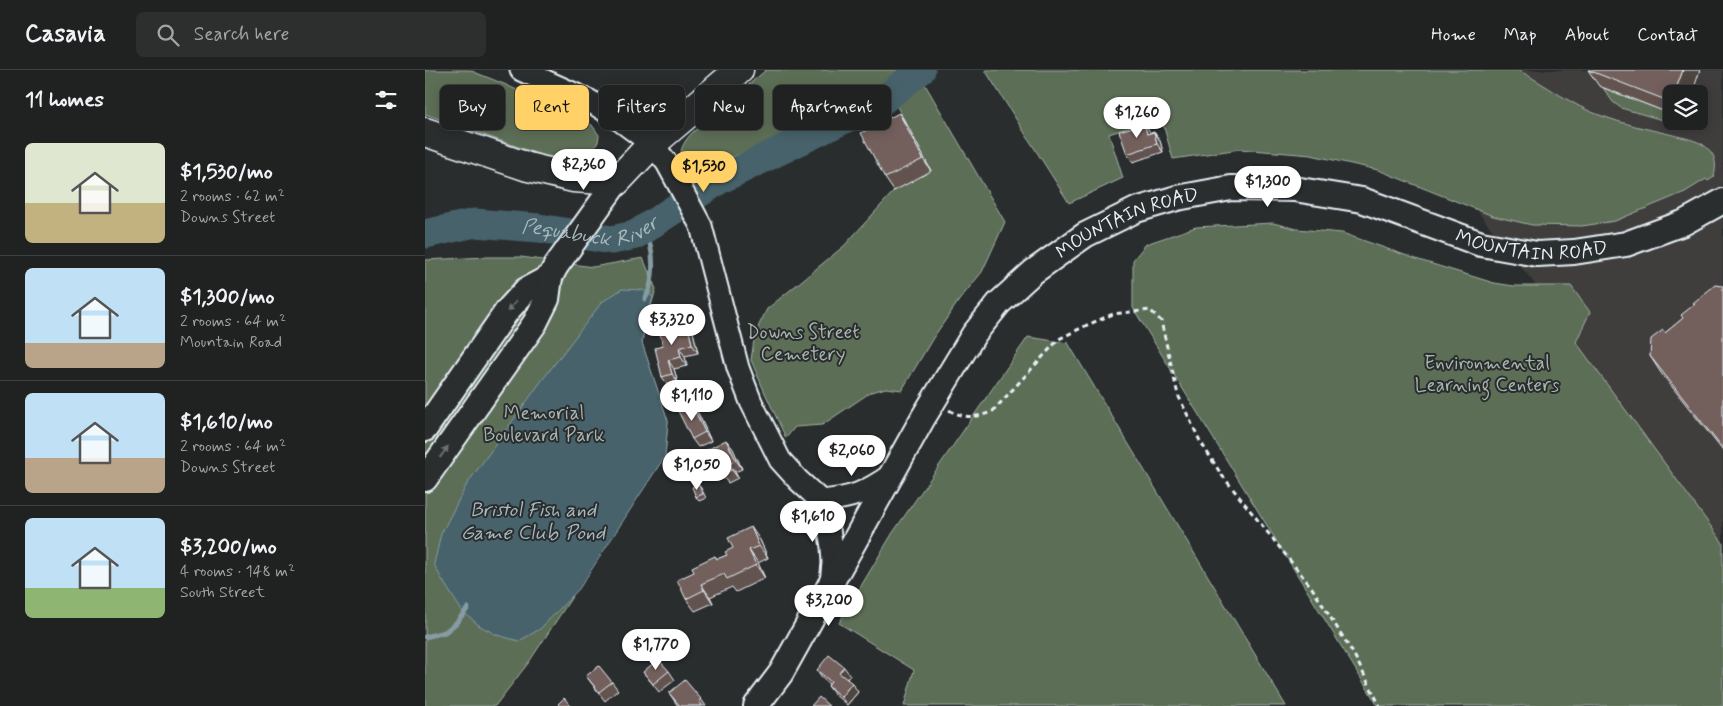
<!DOCTYPE html>
<html lang="en">
<head>
<meta charset="utf-8">
<style>
  body { margin:0; font-family:Mynerve,sans-serif; background:#2d2f2f; color:#f1f3f6; height:100vh; display:flex; flex-direction:column; font-size:19px; white-space:nowrap }
  * { box-sizing:border-box; margin:0 }
  p { font-size:16px; color:#a2a4a5 }
  .icon { flex:none; width:28px; height:28px; fill:none; stroke:currentColor; stroke-width:2; stroke-linecap:round; stroke-linejoin:round }
  .map { position:relative; flex:1; overflow:hidden }
  .drawer { display:flex; flex-direction:column; background:#202222; width:425px }
  .drawer>* { flex:none }
  .guide { position:absolute; left:15px; top:15px; width:475px; height:45px; display:flex; gap:10px }
  .controls { position:absolute; left:1238px; top:15px; display:grid; gap:10px }
  .controls a { display:grid; place-items:center; width:45px; height:45px; border-radius:8px; background:#202222; box-shadow:0 2px 12px #0003,0 0 0 1px #3d3f40; font-size:25px }
  .price { position:absolute; translate:-50% -42px; padding:0 11px; border-radius:18px; background:#fff; color:#222; font-size:16px; line-height:32px; filter:drop-shadow(0 1px 2px #0008) }
  .price::after { content:''; position:absolute; left:50%; top:30px; width:15px; height:11px; margin-left:-8px; background:inherit; clip-path:polygon(0 0,100% 0,50% 100%) }
  .price.on { background:#ffd166; color:#111 }
  ul { padding:0; list-style:none }
  li { display:flex; align-items:center; gap:15px; height:125px; padding:0 25px }
  li+li { border-top:1px solid #3d3f40 }
  li span { display:grid; place-items:center; flex:none; width:140px; height:100px; border-radius:8px; color:#555 }
  li>.icon { margin-inline-start:auto }
  span .icon { width:60px; height:60px; fill:#fffc; stroke-width:1 }
  li b { font-size:21px }
  h2 { display:flex; justify-content:space-between; align-items:center; height:60px; padding:0 25px; font-size:21px }
  .pill { padding:0 18px; border-radius:8px; background:#202222; box-shadow:0 2px 12px #0003,0 0 0 1px #3d3f40; font-size:18px; line-height:45px }
  .pill.on { background:#ffd166; color:#111 }
  header { display:flex; align-items:center; gap:30px; box-sizing:border-box; height:70px; padding:0 25px; background:#202222; border-bottom:1px solid #3d3f40 }
  header strong { font-size:24px }
  nav { display:flex; gap:28px; margin-inline-start:auto; font-size:18px }
  .search { width:350px; height:45px; background:#2d2f2f; display:flex; align-items:center; gap:12px; box-sizing:border-box; padding:0 18px; border-radius:8px; color:#a2a4a5; font-size:19px }
  main { display:flex; flex:1; min-height:0 }
  .map>svg:first-child { display:block }
  .built { fill:#403d3c; fill-rule:evenodd }
  .green { fill:#5d6e57; stroke:#a2b0a8 }
  .water { fill:#46626b; stroke:#879ba3 }
  .lines { fill:none; stroke-linecap:round; stroke-linejoin:round }
  .stream { stroke:#879ba3; stroke-width:5 }
  .river { stroke:#46626b; stroke-width:29 }
  .tertiary-casing { stroke:#e8f1f8; stroke-width:25 }
  .secondary-casing { stroke:#e8f1f8; stroke-width:28 }
  .trunk-casing { stroke:#e8f1f8; stroke-width:31 }
  .path { stroke:#e8f1f8; stroke-width:3; stroke-dasharray:5 4; stroke-linecap:butt }
  .tertiary { stroke:#2a2d2e; stroke-width:21 }
  .secondary { stroke:#2a2d2e; stroke-width:24 }
  .trunk { stroke:#2a2d2e; stroke-width:28 }
  .wall { fill:#635350; stroke:#e8f1f8 }
  .shaded-wall { fill:#504441; stroke:#e8f1f8 }
  .building { fill:#73615d; stroke:#e8f1f8 }
  .oneway { fill:#6c7275 }
  .labels { text-anchor:middle; dominant-baseline:central; stroke-width:4; stroke-linejoin:round; paint-order:stroke }
  .street-label { font-size:19px; fill:#e8f1f8; stroke:#2a2d2e }
  .park-label { font-size:19px; fill:#a9b6b0; stroke:#2a2d2e }
  .water-label { font-size:20px; font-style:italic; fill:#a7b8c0; stroke:#2a2d2e }
</style>
</head>
<body>
<header>
<strong>Casavia</strong>
<div class="search"><svg class="icon" aria-label="search" viewBox="0 0 24 24"><circle cx="10" cy="10" r="6"/><path d="M15 15l6 6"/></svg>Search here</div>
<nav><a>Home</a><a>Map</a><a>About</a><a>Contact</a></nav>
</header>
<main>
<section class="drawer">
<h2>11 homes<svg class="icon" aria-label="filters" viewBox="0 0 24 24"><path d="M4 7h16M4 17h16"/><circle cx="9" cy="7" r="2"/><circle cx="15" cy="17" r="2"/></svg></h2>
<ul>
<li><span style="background:linear-gradient(#dfe7d0 60%,#c2b280 0)"><svg class="icon" aria-label="home" viewBox="0 0 24 24"><path d="M3 11l9-7 9 7M6 9v11h12V9"/></svg></span><div><b>$1,530/mo</b><p>2 rooms · 62 m²</p><p>Downs Street</p></div></li>
<li><span style="background:linear-gradient(#bfe0f5 75%,#b9a48a 0)"><svg class="icon" aria-label="home" viewBox="0 0 24 24"><path d="M3 11l9-7 9 7M6 9v11h12V9"/></svg></span><div><b>$1,300/mo</b><p>2 rooms · 64 m²</p><p>Mountain Road</p></div></li>
<li><span style="background:linear-gradient(#bfe0f5 65%,#b9a48a 0)"><svg class="icon" aria-label="home" viewBox="0 0 24 24"><path d="M3 11l9-7 9 7M6 9v11h12V9"/></svg></span><div><b>$1,610/mo</b><p>2 rooms · 64 m²</p><p>Downs Street</p></div></li>
<li><span style="background:linear-gradient(#bfe0f5 70%,#8fb573 0)"><svg class="icon" aria-label="home" viewBox="0 0 24 24"><path d="M3 11l9-7 9 7M6 9v11h12V9"/></svg></span><div><b>$3,200/mo</b><p>4 rooms · 148 m²</p><p>South Street</p></div></li>
</ul>
</section>
<div class="map">
<svg width="1298" height="636" viewBox="0 0 1298 636">
  <rect width="100%" height="100%" fill="#2a2d2e"/>
  <filter id="ink" filterUnits="userSpaceOnUse"><feTurbulence type="fractalNoise" baseFrequency=".02" numOctaves="2"/><feDisplacementMap in="SourceGraphic" scale="10" xChannelSelector="R" yChannelSelector="G"/><feConvolveMatrix kernelMatrix="1 2 1 2 8 2 1 2 1" color-interpolation-filters="sRGB"/></filter>
  <g filter="url(#ink)">
    <path class="built" d="M889 0H1298V498L1132 277 1134 245 1035 119ZM1246 24H1274V51H1246Z"/>
    <g class="green">
      <polygon points="0,0 44,0 79,14 167,55 174,65 173,72 168,80 159,85 142,88 119,86 0,44"/>
      <path d="M341 0H483L451 25 395 51 327 80 291 93 260 97C252 83 257 74 267 63Z"/>
      <path d="M560 0H1093C1122 15 1147 36 1177 46 1199 54 1222 59 1244 64 1255 67 1268 69 1277 74 1291 83 1292 93 1289 107L1283 111 1281 109 1260 122 1190 151 1157 156 1107 155 1068 146 953 100 886 85 815 79 748 89 736 47 684 64 698 108 644 133Z"/>
      <polygon points="498,11 580,152 557,202 535,229 508,268 477,320 461,318 446,322 397,355 370,357 361,368 340,323 326,290 329,270 334,255 342,239 419,176 469,121 482,55 469,31"/>
      <polygon points="1178,18 1246,44 1246,51 1271,51 1260,54 1251,54 1196,38 1188,32"/>
      <polygon points="848,153 872,159 917,163 994,190 1069,213 1089,216 1146,216 1165,242 1151,272 1298,473 1298,636 953,636 708,238 708,190 721,174 771,157"/>
      <polygon points="61,187 96,187 168,197 218,188 231,219 219,259 217,273 243,351 240,386 104,592 70,636 0,636 0,190"/>
      <polygon points="603,267 643,273 861,636 479,636 489,600 414,553 467,464"/>
    </g>
    <polygon class="water" points="197,219 218,220 228,227 219,259 217,273 243,351 240,386 154,519 115,559 94,571 72,565 55,556 37,541 16,508 9,494 16,464 42,414 115,313 177,232"/>
    <g class="lines">
      <g class="stream">
        <path d="M218 160C221 165 225 172 226 178 229 193 228 216 220 229"/>
        <polyline points="0,567 20,562 31,553 43,538"/>
      </g>
      <path class="river" id="s1" d="M0 164 50 153 114 158 187 170 210 165 294 110 455 32 496 0"/>
      <g class="tertiary-casing">
        <g id="tertiary">
          <polyline points="96,0 165,31 196,51 227,74 242,93 276,156 313,298 326,332 355,390 373,410 396,431 404,460 407,477 408,493 406,513"/>
          <path d="M396 431C428 428 440 423 466 405"/>
        </g>
      </g>
      <g class="secondary-casing">
        <g id="secondary">
          <polyline points="0,359 82,241 101,220 125,207"/>
          <polyline points="0,409 110,253 122,229 125,207 131,196 192,111"/>
          <path id="s2" d="M331 636 356 603 498 348 549 264 574 233 608 202 660 165 711 140 752 128 806 118 869 119 937 130 1056 174 1112 184 1149 182 1201 174 1258 153 1298 131"/>
        </g>
      </g>
      <g class="trunk-casing">
        <polyline id="trunk" points="0,62 103,97 148,108 192,111 227,74 314,0"/>
      </g>
      <path class="path" d="M524 340C539 349 553 348 568 341L634 269 660 256 688 244 725 240 736 251 753 325 775 371 796 404 887 518 928 583 955 636"/>
      <use href="#tertiary" class="tertiary"/>
      <use href="#secondary" class="secondary"/>
      <use href="#trunk" class="trunk"/>
    </g>
    <g class="wall">
      <polygon points="1163,0 1246,24 1246,44 1174,16"/>
      <polygon points="474,43 482,55 506,101 469,121 460,108"/>
      <polygon points="729,62 735,71 738,82 708,92 702,84 725,63"/>
      <polygon points="1298,216 1298,381 1236,303 1225,286 1240,263"/>
      <polygon points="262,253 268,262 273,283 260,286 262,296 249,299 253,313 243,315 237,307 238,276"/>
      <polygon points="267,335 273,343 286,371 273,377 267,369"/>
      <polygon points="301,370 308,379 317,399 310,402 313,408 303,413 299,408 292,411 286,403"/>
      <polygon points="273,414 276,418 281,428 274,431 271,427"/>
      <polygon points="335,470 343,488 333,493 340,508 311,522 307,517 285,527 288,533 270,541 261,529 269,502 290,486 293,489"/>
      <polygon points="392,600 425,605 422,609 433,622 422,635 409,624 403,616 404,614 398,609"/>
      <polygon points="244,601 250,610 234,622 218,602"/>
      <polygon points="161,606 187,612 193,620 180,631"/>
      <polygon points="244,623 276,629 281,636 253,636"/>
    </g>
    <g class="shaded-wall">
      <polygon points="1258,0 1275,0 1267,24 1249,24"/>
      <polygon points="474,43 482,55 506,101 498,89"/>
      <polygon points="719,54 725,62 728,73 722,64"/>
      <polygon points="729,62 735,71 738,82 732,74"/>
      <polygon points="262,253 268,262 273,283 267,274"/>
      <polygon points="254,278 260,286 262,296 256,287"/>
      <polygon points="243,290 249,299 253,313 247,304"/>
      <polygon points="267,335 273,343 286,371 280,362"/>
      <polygon points="301,370 308,379 317,399 311,390"/>
      <polygon points="304,394 310,402 313,408 307,400"/>
      <polygon points="326,457 335,470 343,488 334,476"/>
      <polygon points="324,480 333,493 340,508 331,495"/>
      <polygon points="276,514 285,527 288,533 279,520"/>
      <polygon points="419,597 425,605 420,611 414,603"/>
      <polygon points="427,613 433,622 422,635 416,627"/>
    </g>
    <g class="building">
      <polygon points="1163,0 1258,0 1249,24 1246,24 1246,32"/>
      <polygon points="474,43 498,89 460,108 436,63"/>
      <polygon points="719,54 722,64 729,62 732,74 702,84 694,61"/>
      <polygon points="1290,215 1298,216 1298,379 1225,286 1226,269 1238,260 1240,263 1258,248 1256,245 1270,234 1268,233"/>
      <polygon points="262,253 267,274 254,278 256,287 243,290 247,304 237,307 230,278 238,276 234,260"/>
      <polygon points="267,335 280,362 267,369 253,341"/>
      <polygon points="301,370 311,390 304,394 307,400 297,404 294,399 286,403 276,383"/>
      <polygon points="273,414 278,424 271,427 267,417"/>
      <polygon points="326,457 334,476 324,480 331,495 302,509 299,504 276,514 279,520 261,529 252,510 269,502 267,497 290,486 292,489 302,485 300,482 308,478 303,468"/>
      <polygon points="404,585 419,597 414,603 427,613 416,627 403,616 406,612 392,600"/>
      <polygon points="233,589 244,601 228,614 218,602"/>
      <polygon points="174,596 187,612 174,622 161,606"/>
      <polygon points="260,610 276,629 274,631 277,635 276,636 255,636 244,623"/>
      <polygon points="394,627 404,636 386,636"/>
      <polygon points="139,628 146,636 135,636 133,634"/>
    </g>
    <defs><path id="oneway-solid" d="M-6-.8H1V-3.2L6.5 0L1 3.2V.8H-6Z" transform="scale(1.25)"/></defs>
    <g class="oneway">
      <use href="#oneway-solid" transform="translate(87 236) rotate(131)"/>
      <use href="#oneway-solid" transform="translate(19 382) rotate(-55)"/>
    </g>
  </g>
  <g class="labels">
    <g class="street-label">
      <text stroke="none"><textPath href="#s2" startOffset="625">MOUNTAIN ROAD</textPath></text>
      <text stroke="none"><textPath href="#s2" startOffset="1045">MOUNTAIN ROAD</textPath></text>
    </g>
    <g class="park-label">
      <text x="378" y="262">Downs Street<tspan x="378" dy="22">Cemetery</tspan></text>
      <text x="1062" y="293">Environmental<tspan x="1062" dy="22">Learning Centers</tspan></text>
      <text x="119" y="343">Memorial<tspan x="119" dy="22">Boulevard Park</tspan></text>
    </g>
    <g class="water-label">
      <text stroke="none"><textPath href="#s1" startOffset="168">Pequabuck River</textPath></text>
      <text x="108" y="440">Bristol Fish and<tspan x="108" dy="23">Game Club Pond</tspan></text>
    </g>
  </g>
</svg>
<div class="controls">
<a><svg class="icon" aria-label="layers" viewBox="0 0 24 24"><path d="M12 4l9 5-9 5-9-5zM3 14l9 5 9-5"/></svg></a>
</div>
<b class="price" style="left:712px;top:69px">$1,260</b>
<b class="price" style="left:159px;top:121px">$2,360</b>
<b class="price on" style="left:279px;top:123px">$1,530</b>
<b class="price" style="left:843px;top:138px">$1,300</b>
<b class="price" style="left:247px;top:276px">$3,320</b>
<b class="price" style="left:267px;top:352px">$1,110</b>
<b class="price" style="left:427px;top:407px">$2,060</b>
<b class="price" style="left:272px;top:421px">$1,050</b>
<b class="price" style="left:388px;top:473px">$1,610</b>
<b class="price" style="left:404px;top:557px">$3,200</b>
<b class="price" style="left:231px;top:601px">$1,770</b>
<div class="guide">
<a class="pill">Buy</a>
<a class="pill on">Rent</a>
<a class="pill">Filters</a>
<a class="pill">New</a>
<a class="pill">Apartment</a>
</div>
</div>
</main>
</body>
</html>
